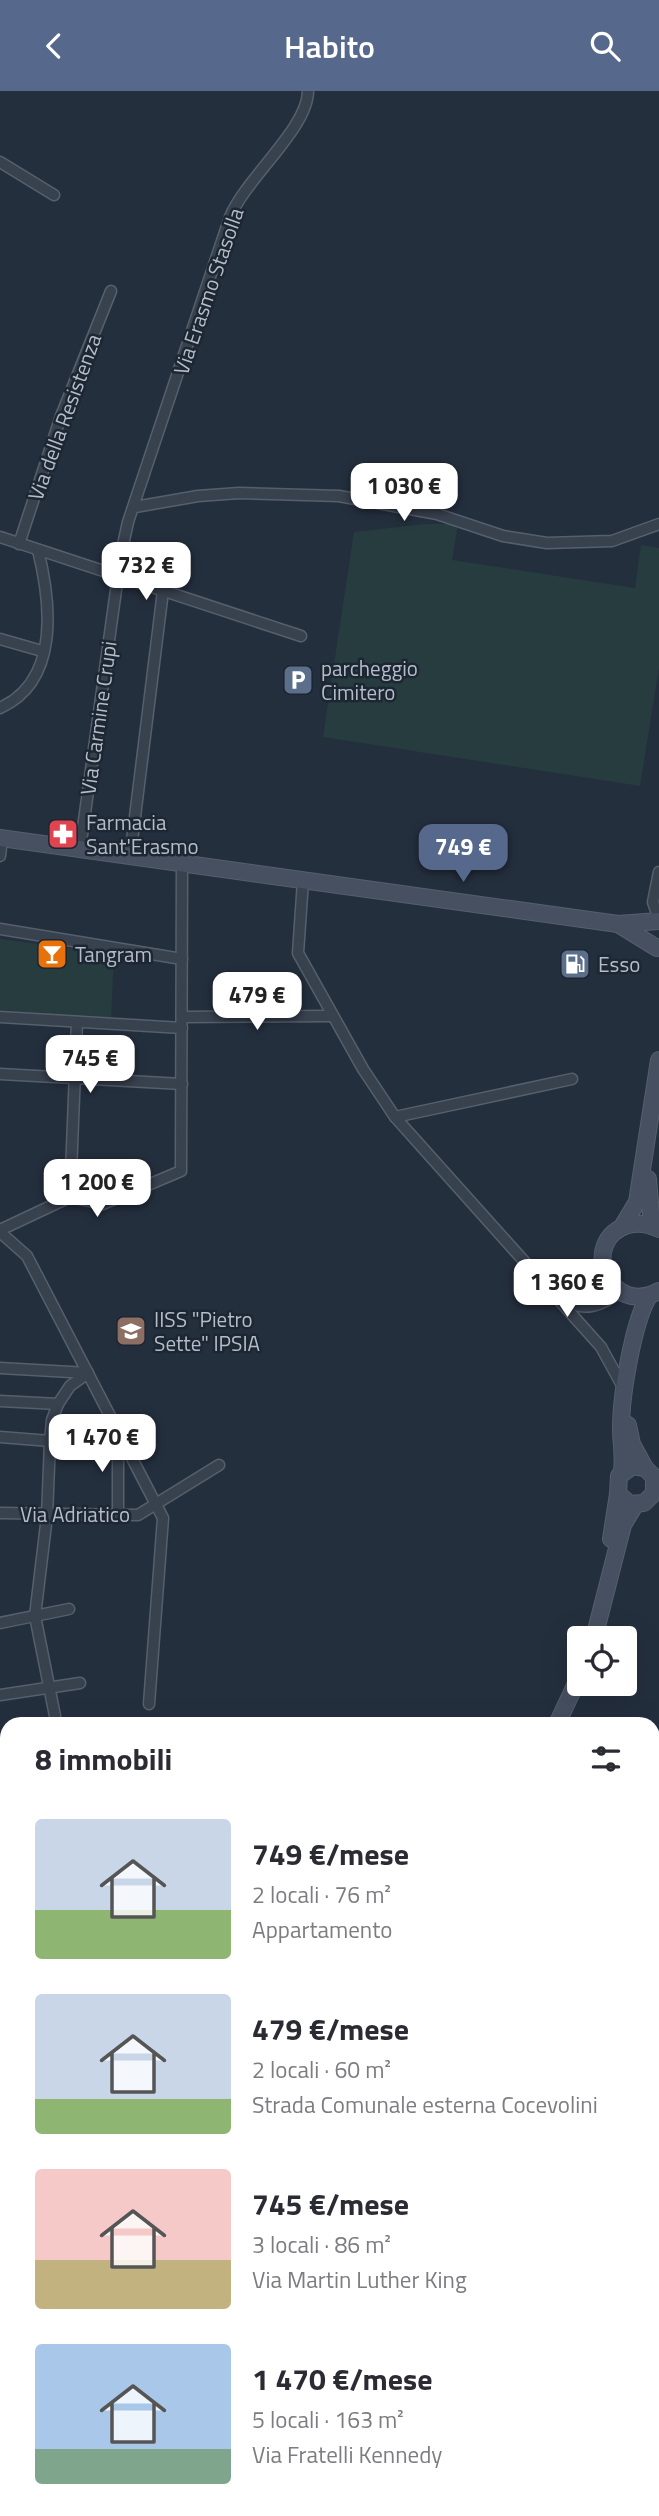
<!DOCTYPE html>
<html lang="it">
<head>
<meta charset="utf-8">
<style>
  body { margin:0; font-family:"Titillium Web",sans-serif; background:#f7f7f7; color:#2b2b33; height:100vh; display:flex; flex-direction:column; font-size:26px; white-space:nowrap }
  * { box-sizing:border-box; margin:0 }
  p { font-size:23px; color:#7c7c81 }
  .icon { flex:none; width:38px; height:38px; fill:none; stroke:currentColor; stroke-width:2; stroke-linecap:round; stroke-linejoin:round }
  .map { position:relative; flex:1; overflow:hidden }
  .sheet { position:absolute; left:0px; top:1626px; width:660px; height:800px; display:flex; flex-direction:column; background:#fff; border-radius:21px 21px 0 0; box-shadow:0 7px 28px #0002 }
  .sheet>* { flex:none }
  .buttons { position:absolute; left:567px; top:1535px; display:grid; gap:14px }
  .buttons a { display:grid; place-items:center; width:70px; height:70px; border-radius:7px; background:#fff; box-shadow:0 7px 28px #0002; font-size:35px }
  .price { position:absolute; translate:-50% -60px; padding:0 16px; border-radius:14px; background:#fff; color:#222; font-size:23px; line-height:46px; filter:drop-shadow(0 2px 4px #0008) }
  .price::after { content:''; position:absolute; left:50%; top:42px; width:21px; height:16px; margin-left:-10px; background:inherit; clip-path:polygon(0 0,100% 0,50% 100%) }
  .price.selected { background:#56698c; color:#fff }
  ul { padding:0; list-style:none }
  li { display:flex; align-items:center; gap:21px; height:175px; padding:0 35px }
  li span { display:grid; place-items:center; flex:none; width:196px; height:140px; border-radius:7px; color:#555 }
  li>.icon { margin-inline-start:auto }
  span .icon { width:84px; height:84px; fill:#fffc; stroke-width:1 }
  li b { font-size:30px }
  h2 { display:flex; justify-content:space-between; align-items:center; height:84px; padding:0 35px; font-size:30px }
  header { display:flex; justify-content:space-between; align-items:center; height:91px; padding:0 35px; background:#56698c; color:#fff; font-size:32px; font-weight:600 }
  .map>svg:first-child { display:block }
  .green { fill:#263c3f }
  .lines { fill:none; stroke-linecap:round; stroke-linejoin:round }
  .street-casing { stroke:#565f6c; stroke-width:13 }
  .secondary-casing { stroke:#565f6c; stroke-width:18 }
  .street { stroke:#38414e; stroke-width:10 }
  .secondary { stroke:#465061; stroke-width:16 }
  .labels { text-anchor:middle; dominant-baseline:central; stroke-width:5; stroke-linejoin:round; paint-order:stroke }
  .street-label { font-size:21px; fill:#b4bcc9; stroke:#1d2633 }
  .poi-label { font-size:21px; fill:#b4bcc9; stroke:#1d2633; text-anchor:start }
</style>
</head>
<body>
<header><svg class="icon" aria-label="back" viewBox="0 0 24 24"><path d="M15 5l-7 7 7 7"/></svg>Habito<svg class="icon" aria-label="search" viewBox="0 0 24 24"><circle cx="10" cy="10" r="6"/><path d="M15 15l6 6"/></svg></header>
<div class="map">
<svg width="659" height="2425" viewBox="0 0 659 2425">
  <rect width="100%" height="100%" fill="#242f3e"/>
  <g class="green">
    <polygon points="425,433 458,433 452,469 635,497 641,454 659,457 659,577 640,695 323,646 354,441"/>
    <polygon points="0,848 114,863 111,928 0,919"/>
  </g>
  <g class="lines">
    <g class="street-casing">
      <g id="street">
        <polyline points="0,71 54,104"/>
        <polyline points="135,416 198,405 239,402 339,405 437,423 503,445 547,452 612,450 659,433"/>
        <polyline points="0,446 301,545"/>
        <polyline points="19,453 61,325 111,200"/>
        <polyline points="0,548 42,560"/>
        <path d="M0 617C60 590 51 512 38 459"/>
        <path d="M80 758 121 463 128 431 230 126C246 87 308 37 308 0"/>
        <polyline points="0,765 2,747"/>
        <polyline points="130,766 163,500"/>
        <polyline points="659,781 653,811 659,828"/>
        <polyline points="303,790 298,862 363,978 395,1026 601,1256 624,1298"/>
        <polyline points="0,838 182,868"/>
        <polyline points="0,926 182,937"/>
        <polyline points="182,926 331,925"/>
        <polyline points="0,983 182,993"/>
        <polyline points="395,1026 572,988"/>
        <polyline points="70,1106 77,931"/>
        <polyline points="0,1139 70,1106 103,1113 181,1080 182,773"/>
        <polyline points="0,1141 27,1165 163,1427 149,1613"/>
        <path d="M563 1208C583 1222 603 1215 620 1200"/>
        <polyline points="586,1215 596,1208 603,1177"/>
        <polyline points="0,1277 88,1282"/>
        <polyline points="0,1310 58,1313"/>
        <polyline points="118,1343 118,1425"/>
        <polyline points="0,1346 50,1350"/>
        <polyline points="0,1422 138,1424 219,1374"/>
        <polyline points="0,1532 69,1518"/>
        <polyline points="0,1604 80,1592"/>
        <polyline points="55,1625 35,1525 47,1425 50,1350 52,1329 58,1313 70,1295 88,1282"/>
        <polyline points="0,1667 7,1666"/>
        <polyline points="0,2407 7,2405"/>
        <polyline points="264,2418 265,2425"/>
        <polyline points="398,2425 403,2418"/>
      </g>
    </g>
    <g class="secondary-casing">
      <g id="secondary">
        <polyline points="0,747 618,833 659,830"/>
        <polyline points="618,833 657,857"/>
        <polyline points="648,1088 652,1135"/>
        <polyline points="622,1136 637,1111 659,969"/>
        <path d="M659 1138C649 1133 639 1131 628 1134 578 1150 609 1227 659 1200"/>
        <polyline points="628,1334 632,1353 645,1377"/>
        <path d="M622 1380C624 1365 621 1351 621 1337 621 1305 633 1231 649 1205"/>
        <polyline points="654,1388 654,1402 644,1412 630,1413 618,1403 619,1385 633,1375 645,1377 659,1391"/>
        <polyline points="611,1448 618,1403"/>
        <polyline points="594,1547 623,1434 635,1414"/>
        <polyline points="557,1633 579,1586"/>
        <polyline points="0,1996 7,1995"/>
      </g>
    </g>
    <use href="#street" class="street"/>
    <use href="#secondary" class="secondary"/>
  </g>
  <defs>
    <g id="parking-square" transform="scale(1.575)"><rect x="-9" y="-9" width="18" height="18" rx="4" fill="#5c6f8a" stroke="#1d2633"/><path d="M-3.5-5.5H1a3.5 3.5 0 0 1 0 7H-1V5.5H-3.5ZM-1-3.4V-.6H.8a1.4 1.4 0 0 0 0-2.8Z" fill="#fff"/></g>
    <g id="pharmacy-square" transform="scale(1.575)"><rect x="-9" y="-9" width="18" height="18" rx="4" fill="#e0444e" stroke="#1d2633"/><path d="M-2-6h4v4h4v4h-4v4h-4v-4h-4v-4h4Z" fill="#fff"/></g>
    <g id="bar-square" transform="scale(1.575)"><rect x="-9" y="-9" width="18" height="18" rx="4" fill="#e8710a" stroke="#1d2633"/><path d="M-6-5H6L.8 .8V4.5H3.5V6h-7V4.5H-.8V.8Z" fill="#fff"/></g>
    <g id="fuel-square" transform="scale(1.575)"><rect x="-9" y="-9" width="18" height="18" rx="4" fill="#5c6f8a" stroke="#1d2633"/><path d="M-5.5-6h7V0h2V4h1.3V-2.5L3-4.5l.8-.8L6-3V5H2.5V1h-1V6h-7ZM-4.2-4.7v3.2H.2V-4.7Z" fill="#fff"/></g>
    <g id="school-square" transform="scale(1.575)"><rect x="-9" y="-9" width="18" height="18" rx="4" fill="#8d6e63" stroke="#1d2633"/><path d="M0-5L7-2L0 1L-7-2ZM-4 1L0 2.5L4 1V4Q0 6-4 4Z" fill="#fff"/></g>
  </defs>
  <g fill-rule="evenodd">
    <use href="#parking-square" x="298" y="589"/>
    <use href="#pharmacy-square" x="63" y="743"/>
    <use href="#bar-square" x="52" y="863"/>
    <use href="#fuel-square" x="575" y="873"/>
    <use href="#school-square" x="131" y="1240"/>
  </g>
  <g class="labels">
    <g class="street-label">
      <text transform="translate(208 200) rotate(-71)">Via Erasmo Stasolla</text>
      <text transform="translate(64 326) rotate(-70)">Via della Resistenza</text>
      <text transform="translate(98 627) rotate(-82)">Via Carmine Crupi</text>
      <text x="75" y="1423">Via Adriatico</text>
    </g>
    <g class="poi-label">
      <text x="321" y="577">parcheggio<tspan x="321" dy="24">Cimitero</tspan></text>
      <text x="86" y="731">Farmacia<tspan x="86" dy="24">Sant'Erasmo</tspan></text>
      <text x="75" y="863">Tangram</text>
      <text x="598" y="873">Esso</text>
      <text x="154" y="1228">IISS "Pietro<tspan x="154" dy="24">Sette" IPSIA</tspan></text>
    </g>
  </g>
</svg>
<div class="buttons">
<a><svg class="icon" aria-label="locate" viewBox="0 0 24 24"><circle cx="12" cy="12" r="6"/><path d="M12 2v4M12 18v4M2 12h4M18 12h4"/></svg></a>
</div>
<b class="price" style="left:404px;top:432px">1 030 €</b>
<b class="price" style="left:146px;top:511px">732 €</b>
<b class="price selected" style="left:463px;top:793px">749 €</b>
<b class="price" style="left:257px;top:941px">479 €</b>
<b class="price" style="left:90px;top:1004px">745 €</b>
<b class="price" style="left:97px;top:1128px">1 200 €</b>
<b class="price" style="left:567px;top:1228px">1 360 €</b>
<b class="price" style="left:102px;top:1383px">1 470 €</b>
<section class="sheet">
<h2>8 immobili<svg class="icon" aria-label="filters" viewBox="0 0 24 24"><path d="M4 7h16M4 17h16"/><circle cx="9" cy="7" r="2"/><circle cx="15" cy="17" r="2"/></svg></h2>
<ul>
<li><span style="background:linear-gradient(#c9d6e8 65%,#8fb573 0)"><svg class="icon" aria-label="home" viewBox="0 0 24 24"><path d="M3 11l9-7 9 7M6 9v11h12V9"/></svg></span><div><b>749 €/mese</b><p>2 locali · 76 m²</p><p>Appartamento</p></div></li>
<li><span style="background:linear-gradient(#c9d6e8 75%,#8fb573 0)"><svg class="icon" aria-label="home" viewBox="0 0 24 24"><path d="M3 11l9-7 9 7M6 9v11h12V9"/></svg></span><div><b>479 €/mese</b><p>2 locali · 60 m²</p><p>Strada Comunale esterna Cocevolini</p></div></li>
<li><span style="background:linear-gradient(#f6c9c9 65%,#c2b280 0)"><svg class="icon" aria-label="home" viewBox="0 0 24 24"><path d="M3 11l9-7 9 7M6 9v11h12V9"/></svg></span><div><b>745 €/mese</b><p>3 locali · 86 m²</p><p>Via Martin Luther King</p></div></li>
<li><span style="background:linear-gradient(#a9c7e8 75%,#7fa58c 0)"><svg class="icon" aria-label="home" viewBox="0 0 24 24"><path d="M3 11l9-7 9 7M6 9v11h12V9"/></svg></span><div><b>1 470 €/mese</b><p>5 locali · 163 m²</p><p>Via Fratelli Kennedy</p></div></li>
</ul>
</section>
</div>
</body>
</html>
